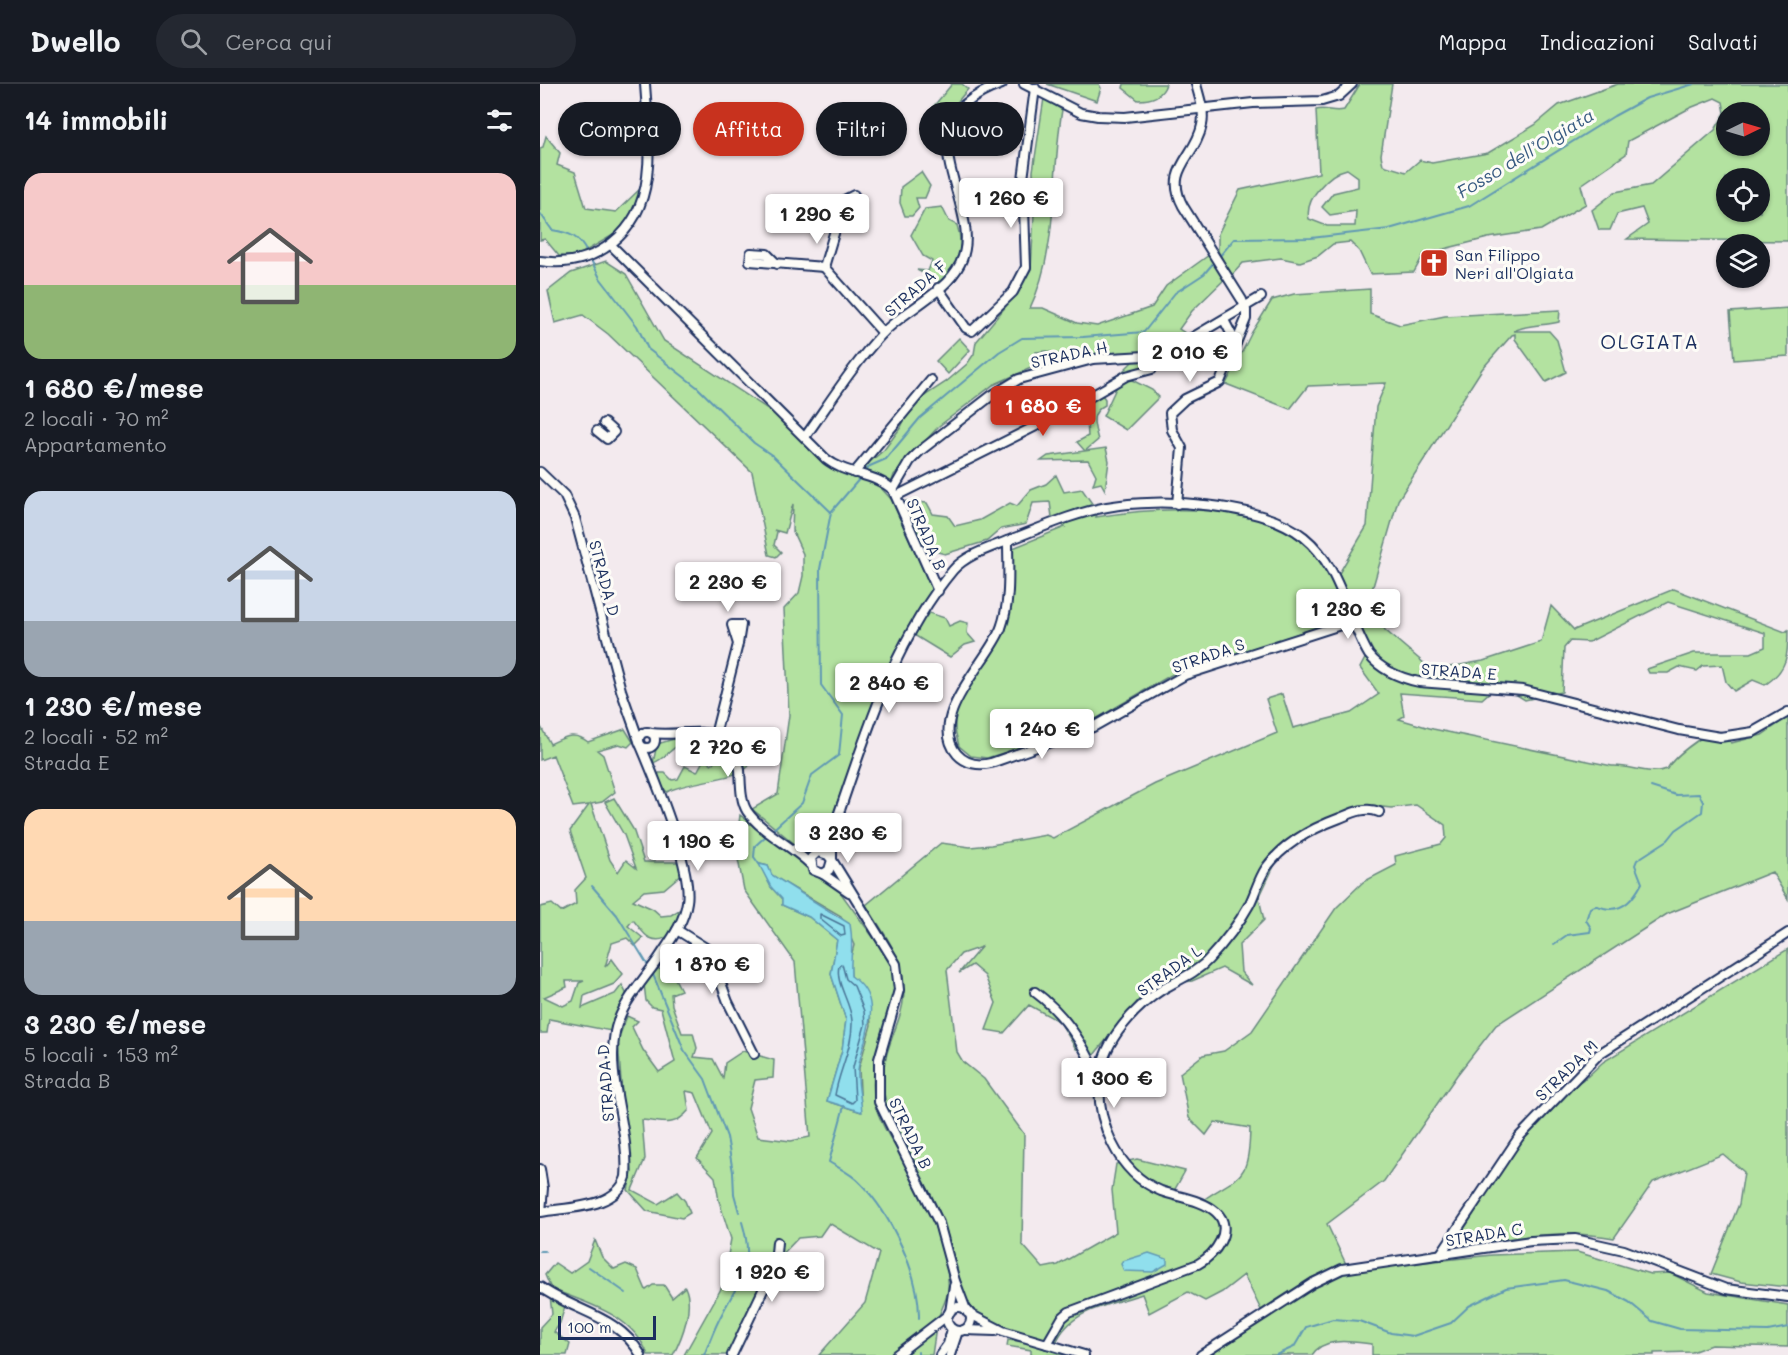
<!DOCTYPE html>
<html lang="it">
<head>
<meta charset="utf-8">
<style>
  body { margin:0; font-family:Mali,sans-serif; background:#242831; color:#f1f3f6; height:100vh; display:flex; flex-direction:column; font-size:22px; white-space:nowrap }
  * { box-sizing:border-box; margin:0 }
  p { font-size:20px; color:#9ea1a6 }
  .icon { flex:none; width:33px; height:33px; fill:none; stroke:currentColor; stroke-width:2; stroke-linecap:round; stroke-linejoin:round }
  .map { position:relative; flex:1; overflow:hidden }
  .drawer { display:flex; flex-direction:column; background:#171b24; width:540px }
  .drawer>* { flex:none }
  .hud { position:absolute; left:18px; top:18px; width:570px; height:54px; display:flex; gap:12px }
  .needle { width:39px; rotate:85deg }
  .fabs { position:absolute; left:1176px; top:18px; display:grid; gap:12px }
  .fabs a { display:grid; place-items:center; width:54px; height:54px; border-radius:50%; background:#171b24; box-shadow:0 2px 4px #0004; font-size:30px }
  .scale { position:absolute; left:18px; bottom:15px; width:98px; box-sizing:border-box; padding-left:6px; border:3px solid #1b2f5e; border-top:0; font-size:16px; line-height:21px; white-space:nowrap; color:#1b2f5e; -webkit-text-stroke:4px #fdfcf7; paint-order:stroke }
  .price { position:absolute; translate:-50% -51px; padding:0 14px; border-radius:6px; background:#fff; color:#222; font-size:20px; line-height:39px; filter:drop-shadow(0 2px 3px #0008) }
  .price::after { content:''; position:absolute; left:50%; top:36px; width:18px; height:14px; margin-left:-9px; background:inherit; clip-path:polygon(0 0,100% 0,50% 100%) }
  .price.current { background:#c8321e; color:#fff }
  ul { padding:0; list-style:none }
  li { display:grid; align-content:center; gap:12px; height:318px; padding:0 24px }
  li span { display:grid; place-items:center; height:186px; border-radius:18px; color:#555 }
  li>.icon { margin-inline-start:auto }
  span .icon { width:108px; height:108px; fill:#fffc; stroke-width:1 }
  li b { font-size:26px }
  h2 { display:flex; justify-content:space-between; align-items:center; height:72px; padding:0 24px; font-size:26px }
  .chip { padding:0 21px; border-radius:27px; background:#171b24; box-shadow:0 2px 4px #0004; font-size:21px; line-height:54px }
  .chip.current { background:#c8321e; color:#fff }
  header { display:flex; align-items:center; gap:36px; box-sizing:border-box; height:84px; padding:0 30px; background:#171b24; border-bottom:2px solid #363941 }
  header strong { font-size:28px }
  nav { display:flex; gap:33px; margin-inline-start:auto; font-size:21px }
  .search { width:420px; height:54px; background:#242831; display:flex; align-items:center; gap:15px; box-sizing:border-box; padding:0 21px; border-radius:33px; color:#9ea1a6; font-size:22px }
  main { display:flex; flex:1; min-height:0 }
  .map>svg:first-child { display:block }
  .green { fill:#b3e2a0; stroke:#67887f; stroke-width:1.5; fill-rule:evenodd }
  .water { fill:#90dfed; stroke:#6199b4; stroke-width:1.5 }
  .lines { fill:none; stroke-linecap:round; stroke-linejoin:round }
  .shore { stroke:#4a7597; stroke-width:1.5 }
  .stream { stroke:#6199b4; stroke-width:2 }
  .street-casing { stroke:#1b2f5e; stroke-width:12 }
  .street { stroke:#fdfcf7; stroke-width:8 }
  .labels { text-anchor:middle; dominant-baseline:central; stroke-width:6; stroke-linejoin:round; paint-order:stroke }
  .poi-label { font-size:16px; fill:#1b2f5e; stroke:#fdfcf7; text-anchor:start }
  .street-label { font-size:16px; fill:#1b2f5e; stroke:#fdfcf7 }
  .water-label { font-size:18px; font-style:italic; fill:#385b82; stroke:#fdfcf7 }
  .quarter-label { font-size:20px; letter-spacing:1.5px; fill:#1b2f5e; stroke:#fdfcf7 }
</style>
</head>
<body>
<header>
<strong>Dwello</strong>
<div class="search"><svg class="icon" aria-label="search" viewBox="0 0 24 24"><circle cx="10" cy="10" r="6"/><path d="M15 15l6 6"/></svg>Cerca qui</div>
<nav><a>Mappa</a><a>Indicazioni</a><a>Salvati</a></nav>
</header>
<main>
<section class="drawer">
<h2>14 immobili<svg class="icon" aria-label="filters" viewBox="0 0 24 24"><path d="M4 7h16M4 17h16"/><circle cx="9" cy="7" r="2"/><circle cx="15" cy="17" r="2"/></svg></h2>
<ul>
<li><span style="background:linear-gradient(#f6c9c9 60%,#8fb573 0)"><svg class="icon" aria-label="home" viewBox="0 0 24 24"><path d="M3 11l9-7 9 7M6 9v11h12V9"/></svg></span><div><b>1 680 €/mese</b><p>2 locali · 70 m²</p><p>Appartamento</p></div></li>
<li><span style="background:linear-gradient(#c9d6e8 70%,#9aa5b1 0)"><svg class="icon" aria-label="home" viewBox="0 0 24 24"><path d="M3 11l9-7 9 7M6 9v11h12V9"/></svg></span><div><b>1 230 €/mese</b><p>2 locali · 52 m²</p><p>Strada E</p></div></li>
<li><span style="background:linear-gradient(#ffd9b3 60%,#9aa5b1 0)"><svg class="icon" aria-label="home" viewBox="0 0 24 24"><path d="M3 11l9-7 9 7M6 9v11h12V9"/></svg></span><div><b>3 230 €/mese</b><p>5 locali · 153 m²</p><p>Strada B</p></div></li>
</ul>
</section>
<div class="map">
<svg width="1248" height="1271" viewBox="0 0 1248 1271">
  <rect width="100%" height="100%" fill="#f3eaee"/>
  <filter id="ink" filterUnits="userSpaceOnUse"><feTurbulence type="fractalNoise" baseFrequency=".0167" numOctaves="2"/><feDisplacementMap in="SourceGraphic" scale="12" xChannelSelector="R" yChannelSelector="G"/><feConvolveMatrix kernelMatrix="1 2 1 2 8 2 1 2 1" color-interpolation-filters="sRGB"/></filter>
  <g filter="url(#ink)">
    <g class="green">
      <polygon points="412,0 422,0 428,5 405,33 393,23"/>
      <polygon points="507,0 559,0 561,4 557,17"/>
      <path d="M584 0H626C622 13 611 16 598 16L583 4Z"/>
      <path d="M820 0H852L841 71 843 81 866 88 880 76 892 79 948 69 995 41 1019 21 1078 0H1248V157L1087 155 1108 140 1102 124 1077 130 1070 146H1059L1052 126 1075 108 1111 101 1175 46 1185 29 1183 18 1175 14 1150 24 1088 57 1086 70 1041 101 1046 120 1001 146 948 154 884 170 874 188 830 190 819 167 810 158 793 160 778 172 760 178 741 174 703 179 691 192 678 167V150L700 106 779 89 776 26C786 23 793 29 804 26ZM1186 28H1220V62H1186ZM807 85 818 93V103L793 109 782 123 790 131 816 127 815 142H787L769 135C764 115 789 89 807 85ZM1186 94H1220V128H1186Z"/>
      <path d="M504 14 522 26C511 91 519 164 490 224H503L537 239 557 242 612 223 626 202 669 171 685 195 652 227 639 245 651 253 619 270 618 283 609 289 596 285 584 294 581 289 600 270 559 269 530 273 506 267 496 268 493 283 453 301 399 342 354 391 352 397 342 405 351 415 393 508C340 581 313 679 281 763L267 770 212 725 238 710 249 631 244 525 259 509 263 492V470L252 446 253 420 245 449 234 446 237 448 234 461 241 468 236 473 229 471 212 388 68 250 43 231 15 239 8 207 31 189 66 177 86 190 124 257 234 329 294 384 313 392 344 366 361 343 372 320 406 298 427 280 434 270 436 258 472 215 491 185 494 130 493 87Z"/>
      <polygon points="6,52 20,69 17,81 35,88 46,124 76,128 102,103 93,129 75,150 37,172 19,172 5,155 0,156 0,64 3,63"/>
      <polygon points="381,88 390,102 385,114 376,114 379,124 372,132 365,132 360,119 361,103"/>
      <path d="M402 123 409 137 417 141C425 164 418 184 400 198L377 186 388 187 392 177 383 172 371 151 385 125Z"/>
      <path d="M830 205V230L860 241 905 232 1020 226 1019 238C1003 242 988 240 974 247H1009L1017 256 1026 288 1006 298 975 255V250L972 251 942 285 858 416 830 513 845 546 892 586 943 577 1001 558 1011 522 1034 546 1134 505 1245 548 1248 546C1248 571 1248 585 1225 601L1213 596 1194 607 1186 598 1182 581 1163 582 1157 587 1139 583 1128 589H1109L1107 585 1154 569H1211L1225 563V549L1128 518 1049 558 1030 557 1024 564 1022 608 985 616 959 600 942 615 860 609 864 632 859 635 893 645 1072 682C1092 681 1108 692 1127 685 1134 672 1159 655 1172 647L1186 648 1191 659 1222 651 1248 633V815L1232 788 1127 830 956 941 917 991 844 1097 787 1140 806 1180 771 1194 721 1226 704 1191 682 1208 665 1217 648 1208 609 1229 602 1210C570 1221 530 1225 516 1259 491 1252 457 1247 436 1228 418 1212 414 1175 408 1153 395 1100 345 1052 343 999 342 978 351 957 358 937 376 889 351 861 326 821L401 759 430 763 451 761 506 751 513 754 615 700 737 649 726 615 742 610 753 644 811 629 839 610 820 584 830 565 798 491 827 442 836 323 846 299 768 302 750 325 686 300 712 248 732 216 754 210ZM825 721 851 724 876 721 905 741 906 754 901 760 855 772 856 781 823 798 796 824 712 947 684 967 663 971 640 989 649 1034 666 1051 675 1038 710 1044C709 1104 697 1089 655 1122L634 1107 645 1087 597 1075 576 1080 572 1106 576 1148 518 1181 503 1184 482 1160 484 1050 444 995 423 978 417 968 407 886 421 870 441 863 419 889 432 881 445 892 456 919 446 946 464 949 489 921 520 938 536 965 553 972 610 902 652 897 682 884 712 901 701 888 699 861 724 836 719 814 744 761 795 733Z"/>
      <polygon points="1248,224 1248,272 1194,276 1190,228"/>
      <polygon points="419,254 430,266 408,290 396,277"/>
      <polygon points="590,295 612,306 619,313 586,346 563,332 577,302"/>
      <path d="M557 304 565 315V321C549 329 554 341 558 356L545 367 537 358 548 352 546 326 551 319 550 307Z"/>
      <polygon points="566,364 569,377 565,406 561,399 553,401 556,391 548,376 501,377 508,372"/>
      <path d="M516 391 524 408 542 405 558 428 556 433C618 423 723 416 771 465 789 483 798 510 806 534L631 591 556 635 498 658 447 674 431 672 419 662 415 646V631L423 612 462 552 470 530 473 464 525 443 512 433 510 418 493 419 486 440 461 445 447 457 405 470 394 467 387 473C374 455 358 440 366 417L387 419 393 430 408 432 415 442 440 436 470 419 477 422 491 406 506 400Z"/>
      <polygon points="386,528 405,534 409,542 420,537 428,539 427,549 435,558 425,561 410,573 374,551"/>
      <path d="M0 641 10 660C25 653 34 647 48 658L85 645 93 658 88 663 79 660 57 666 63 671 75 708 62 718 51 720 70 776 78 788 86 776 96 784 84 751 65 718 74 714 93 745 104 778H142L144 788 124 805 104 807 93 816 113 825 121 832 131 831 141 825C140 840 128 862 110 854 103 851 98 841 93 836L88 842 103 854 95 862 87 854 72 859 65 883 72 875 83 890 74 900 44 912 42 924 75 910 82 901 88 913 80 922 71 947 9 935 7 949H0V823L12 820 21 828 36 820 35 806 46 794 30 747 49 721 33 723 13 671 0 676ZM26 897H44L39 899 33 917 23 922 4 913 27 903Z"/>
      <path d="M144 652H172L196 666 204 661 210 665C211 671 212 678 208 683 195 696 146 697 127 708L117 697 119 689H125L132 696 138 695 145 682 157 688 164 675 172 680 177 674 174 662 168 663 162 670 142 659C130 665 125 675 113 679L117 660Z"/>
      <path d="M200 731 265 780C272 792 279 795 292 797L352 879C363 927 325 968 335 1018 339 1040 357 1064 368 1084 384 1114 411 1171 408 1205 407 1217 401 1224 398 1235 395 1246 394 1259 392 1271H279L325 1219 339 1169 289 1139 280 1152 258 1154 237 1176 191 1271H144L182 1203 191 1155 179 1117 175 1093 157 1074 172 1050 155 1009 146 1007 149 1026C133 1045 123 1037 102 1036L105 1075 92 1106 118 1120 137 1108 145 1117 150 1129 142 1134 107 1127 88 1106 92 1088 84 1038 78 956 87 932 98 937 92 943 103 966 119 988 135 978 121 925 112 923 106 917 104 900 116 884 132 889 141 906 131 910 132 921 142 949H153L157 964 154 973 173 975 183 994 185 979 203 967 234 976 233 994 215 996 208 1024 218 1053 251 1057 270 1053 255 878 204 806 196 765ZM220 780 228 782 231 791 301 832 314 861 310 876 311 892 328 917 330 927 331 941 319 984 321 1028 287 1017 302 966 306 936 291 890 297 856 269 833 242 821V815L231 803Z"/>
      <path d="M1248 865V1203L1201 1198 1171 1190 1199 1120 1204 1088 1183 1070 1113 1098 1074 1154C1023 1145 976 1153 926 1161L919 1153 1002 1022 1047 993 1063 978Z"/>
      <path d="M55 1156 62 1173 74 1185 86 1180 97 1185 106 1206 113 1201H124L132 1214 145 1203C154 1222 143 1252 133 1271H108C93 1231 48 1219 11 1205L5 1191 15 1179 30 1189 47 1177Z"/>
      <path d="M1037 1168 1110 1190 1130 1189 1168 1208 1248 1221V1263L1171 1261 1152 1268 1114 1269V1271H832V1260C813 1258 784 1252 772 1271H668C717 1246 758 1205 810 1186L952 1171Z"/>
      <polygon points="10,1212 26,1219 20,1239 14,1248 30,1260 27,1271 0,1271 0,1243 12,1230"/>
      <polygon points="468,1256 501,1260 530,1271 491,1271 491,1266 467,1262"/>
    </g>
    <g class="water">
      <path d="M219 780 228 782 232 791 310 840C314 861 310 872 311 892 348 917 322 954 318 986 317 1000 321 1014 322 1028L287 1017 302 966 306 936 291 890 297 856 269 833 242 821V815L231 803Z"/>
      <polygon points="609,1169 627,1175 627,1180 613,1188 584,1187 581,1180 583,1177"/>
    </g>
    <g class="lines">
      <g class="shore">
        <polygon points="280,830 304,842 305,851 301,852 280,835"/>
        <path d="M302 880 306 895 314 902 324 927 325 941 313 983 315 1016 312 1019 295 1011C299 986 313 963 312 937 311 918 295 900 299 882Z"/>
      </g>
      <g class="stream">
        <path d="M0 129 12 146C30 149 39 152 47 169"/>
        <polyline points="679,173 694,155 771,154 849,145 929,122 1074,32 1107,14 1154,0"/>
        <polyline points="50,174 60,194 97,242 108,265 157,303 214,359 233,372 291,428"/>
        <polyline points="325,388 330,382 346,375 380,334 459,268 482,254 543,253 604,248 635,209 664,190 675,177"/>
        <polyline points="219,780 214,773 215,762 262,719 272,691 299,671 303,631 281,601 280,485 291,428 321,393"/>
        <polyline points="52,802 77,831 109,883"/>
        <path d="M1014 860 1027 851 1050 848 1051 844 1046 836 1050 824C1057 821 1057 822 1064 824 1084 829 1095 812 1102 799L1095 781 1097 776 1128 756 1136 746 1162 728 1163 718 1159 710 1136 711 1111 703"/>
        <polyline points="112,888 144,966 165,995 187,1053 193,1088 194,1110 199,1128"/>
        <path d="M304 1022 289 1078C299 1084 312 1090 320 1099 351 1130 380 1191 379 1234"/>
        <polyline points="0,1167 5,1167"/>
        <polyline points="49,1183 86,1209"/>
        <path d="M164 1271C170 1257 175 1242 183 1228 202 1192 215 1181 202 1138"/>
        <polyline points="378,1271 378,1268"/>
        <polyline points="736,1271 754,1263 766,1243 793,1235 819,1237 851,1249 873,1252 911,1239 929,1222 966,1204 1024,1196 1068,1207 1089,1218 1112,1237 1140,1245 1228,1247 1248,1243"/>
      </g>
      <g class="street-casing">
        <g id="street">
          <polyline points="484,0 541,29 558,32 585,33 713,19 782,17 799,12 812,0"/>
          <path d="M71 161 286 375C306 391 335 389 353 406L398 507"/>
          <path d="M0 177C56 185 100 149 107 93 111 62 107 30 105 0"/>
          <polyline points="237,180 227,170 211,169 210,177 284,183 304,116 314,111"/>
          <polyline points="284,183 343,249"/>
          <polyline points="398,204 426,244 432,247 473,208 486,183 483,95 495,4"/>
          <polyline points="684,236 696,259"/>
          <polyline points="57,347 67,355 74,348 64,339"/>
          <path d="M265 353C290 318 313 281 342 250 364 226 404 211 420 180 450 123 350 39 462 0"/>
          <polyline points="0,388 24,411 35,434 81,606 99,657"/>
          <polyline points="314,389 391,296"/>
          <polyline points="353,406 370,377 380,367 451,312 479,295 553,275 623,271 721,213"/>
          <polyline points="356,412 524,328 586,292 612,285 616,273"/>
          <path d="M637 420 642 364 632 346 630 329 645 315 680 298 706 235V226L702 216 643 122C623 85 656 73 662 41 665 27 659 13 656 0"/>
          <path d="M468 457C468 486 471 516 461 544 448 578 386 633 417 670 426 680 439 682 451 679L553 643 645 591 813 537"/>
          <circle cx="107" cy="656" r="8"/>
          <path d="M111 649C146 654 193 632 200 686 201 699 200 716 207 727 222 749 251 761 270 780"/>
          <polyline points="175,651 198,560 201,541 192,541 198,560"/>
          <polyline points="292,752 292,776 356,880 359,906 339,975 339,1018 399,1139 415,1197 426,1226"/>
          <path d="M279 768 288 771 292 776 289 786 283 790 273 786 271 774 287 759 292 749C324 659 350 561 413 486 427 470 453 463 472 455 503 443 534 429 567 423 619 413 722 419 764 453 801 483 806 532 829 571 842 587 860 594 879 598L983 606 1139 646 1180 653 1213 648 1248 628"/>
          <polyline points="283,790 309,808"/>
          <polyline points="137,846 169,866 188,918 214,970"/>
          <path d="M495 908C525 930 545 962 559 996"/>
          <path d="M0 1085 3 1104 1 1128C28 1123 76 1125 86 1093 90 1045 66 997 75 948 80 921 103 897 119 874 130 857 144 839 147 818 153 785 115 695 101 662"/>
          <polyline points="900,1171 979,1053 1059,970 1248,849"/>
          <path d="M0 1203C35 1228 78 1231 101 1271"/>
          <circle cx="419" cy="1235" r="12"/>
          <polyline points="410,1228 414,1202"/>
          <polyline points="428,1229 463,1247 544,1271"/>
          <polyline points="424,1246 455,1247"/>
          <path d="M507 1260 522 1234 529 1228 658 1180C675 1171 695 1145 676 1128 663 1116 638 1113 621 1107 577 1089 555 1036 560 991 564 956 595 923 623 905 638 896 656 889 668 876 684 859 698 841 709 821 715 810 718 796 726 784 743 760 773 744 800 734 812 729 826 722 839 728"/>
          <polyline points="192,1271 235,1181 237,1158"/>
          <polyline points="356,1271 408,1231"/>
          <polyline points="400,1271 408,1260 412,1245"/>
          <polyline points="410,1271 418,1247"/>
          <polyline points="661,1271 773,1199 802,1185 991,1157 1035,1155 1084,1166 1186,1205 1248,1213"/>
        </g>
      </g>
      <use href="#street" class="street"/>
    </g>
  </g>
  <defs>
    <g id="church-square" transform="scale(1.5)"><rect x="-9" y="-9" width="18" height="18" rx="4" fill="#c8321e" stroke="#fdfcf7"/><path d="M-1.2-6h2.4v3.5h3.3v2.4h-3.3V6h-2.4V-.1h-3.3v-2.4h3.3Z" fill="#fff"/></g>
  </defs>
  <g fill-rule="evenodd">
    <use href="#church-square" x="894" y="179"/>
  </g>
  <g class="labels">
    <g class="poi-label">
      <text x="915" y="170">San Filippo<tspan x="915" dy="18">Neri all'Olgiata</tspan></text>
    </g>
    <g class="street-label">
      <text transform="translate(375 204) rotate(-41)">STRADA F</text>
      <text transform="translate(529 270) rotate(-12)">STRADA H</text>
      <text transform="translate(387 450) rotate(67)">STRADA B</text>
      <text transform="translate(65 494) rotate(75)">STRADA D</text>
      <text transform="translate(668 571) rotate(-19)">STRADA S</text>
      <text transform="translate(919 587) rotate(4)">STRADA E</text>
      <text transform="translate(629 886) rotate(-36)">STRADA L</text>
      <text transform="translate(1026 986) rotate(-44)">STRADA M</text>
      <text transform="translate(65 999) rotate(-94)">STRADA D</text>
      <text transform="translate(371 1049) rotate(64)">STRADA B</text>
      <text transform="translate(944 1150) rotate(-9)">STRADA C</text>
    </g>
    <g class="water-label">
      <text transform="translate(985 69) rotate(-31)">Fosso dell’Olgiata</text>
    </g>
    <g class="quarter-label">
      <text x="1110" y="257">OLGIATA</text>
    </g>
  </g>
</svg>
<div class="fabs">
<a><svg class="needle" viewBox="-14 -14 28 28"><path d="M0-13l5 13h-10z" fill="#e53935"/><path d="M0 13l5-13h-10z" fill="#9ea1a6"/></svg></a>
<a><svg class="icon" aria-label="locate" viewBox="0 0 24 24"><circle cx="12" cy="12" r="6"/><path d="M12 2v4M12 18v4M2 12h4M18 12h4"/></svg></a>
<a><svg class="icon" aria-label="layers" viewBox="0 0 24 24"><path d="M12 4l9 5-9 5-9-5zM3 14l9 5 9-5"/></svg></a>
</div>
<div class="scale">100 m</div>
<b class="price" style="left:471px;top:145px">1 260 €</b>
<b class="price" style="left:277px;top:161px">1 290 €</b>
<b class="price" style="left:650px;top:299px">2 010 €</b>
<b class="price current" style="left:503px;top:353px">1 680 €</b>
<b class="price" style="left:188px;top:529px">2 230 €</b>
<b class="price" style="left:808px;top:556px">1 230 €</b>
<b class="price" style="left:349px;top:630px">2 840 €</b>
<b class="price" style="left:502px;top:676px">1 240 €</b>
<b class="price" style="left:188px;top:694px">2 720 €</b>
<b class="price" style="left:308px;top:780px">3 230 €</b>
<b class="price" style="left:158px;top:788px">1 190 €</b>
<b class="price" style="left:172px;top:911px">1 870 €</b>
<b class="price" style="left:574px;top:1025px">1 300 €</b>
<b class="price" style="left:232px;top:1219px">1 920 €</b>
<div class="hud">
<a class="chip">Compra</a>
<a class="chip current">Affitta</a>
<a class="chip">Filtri</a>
<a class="chip">Nuovo</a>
</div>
</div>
</main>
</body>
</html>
